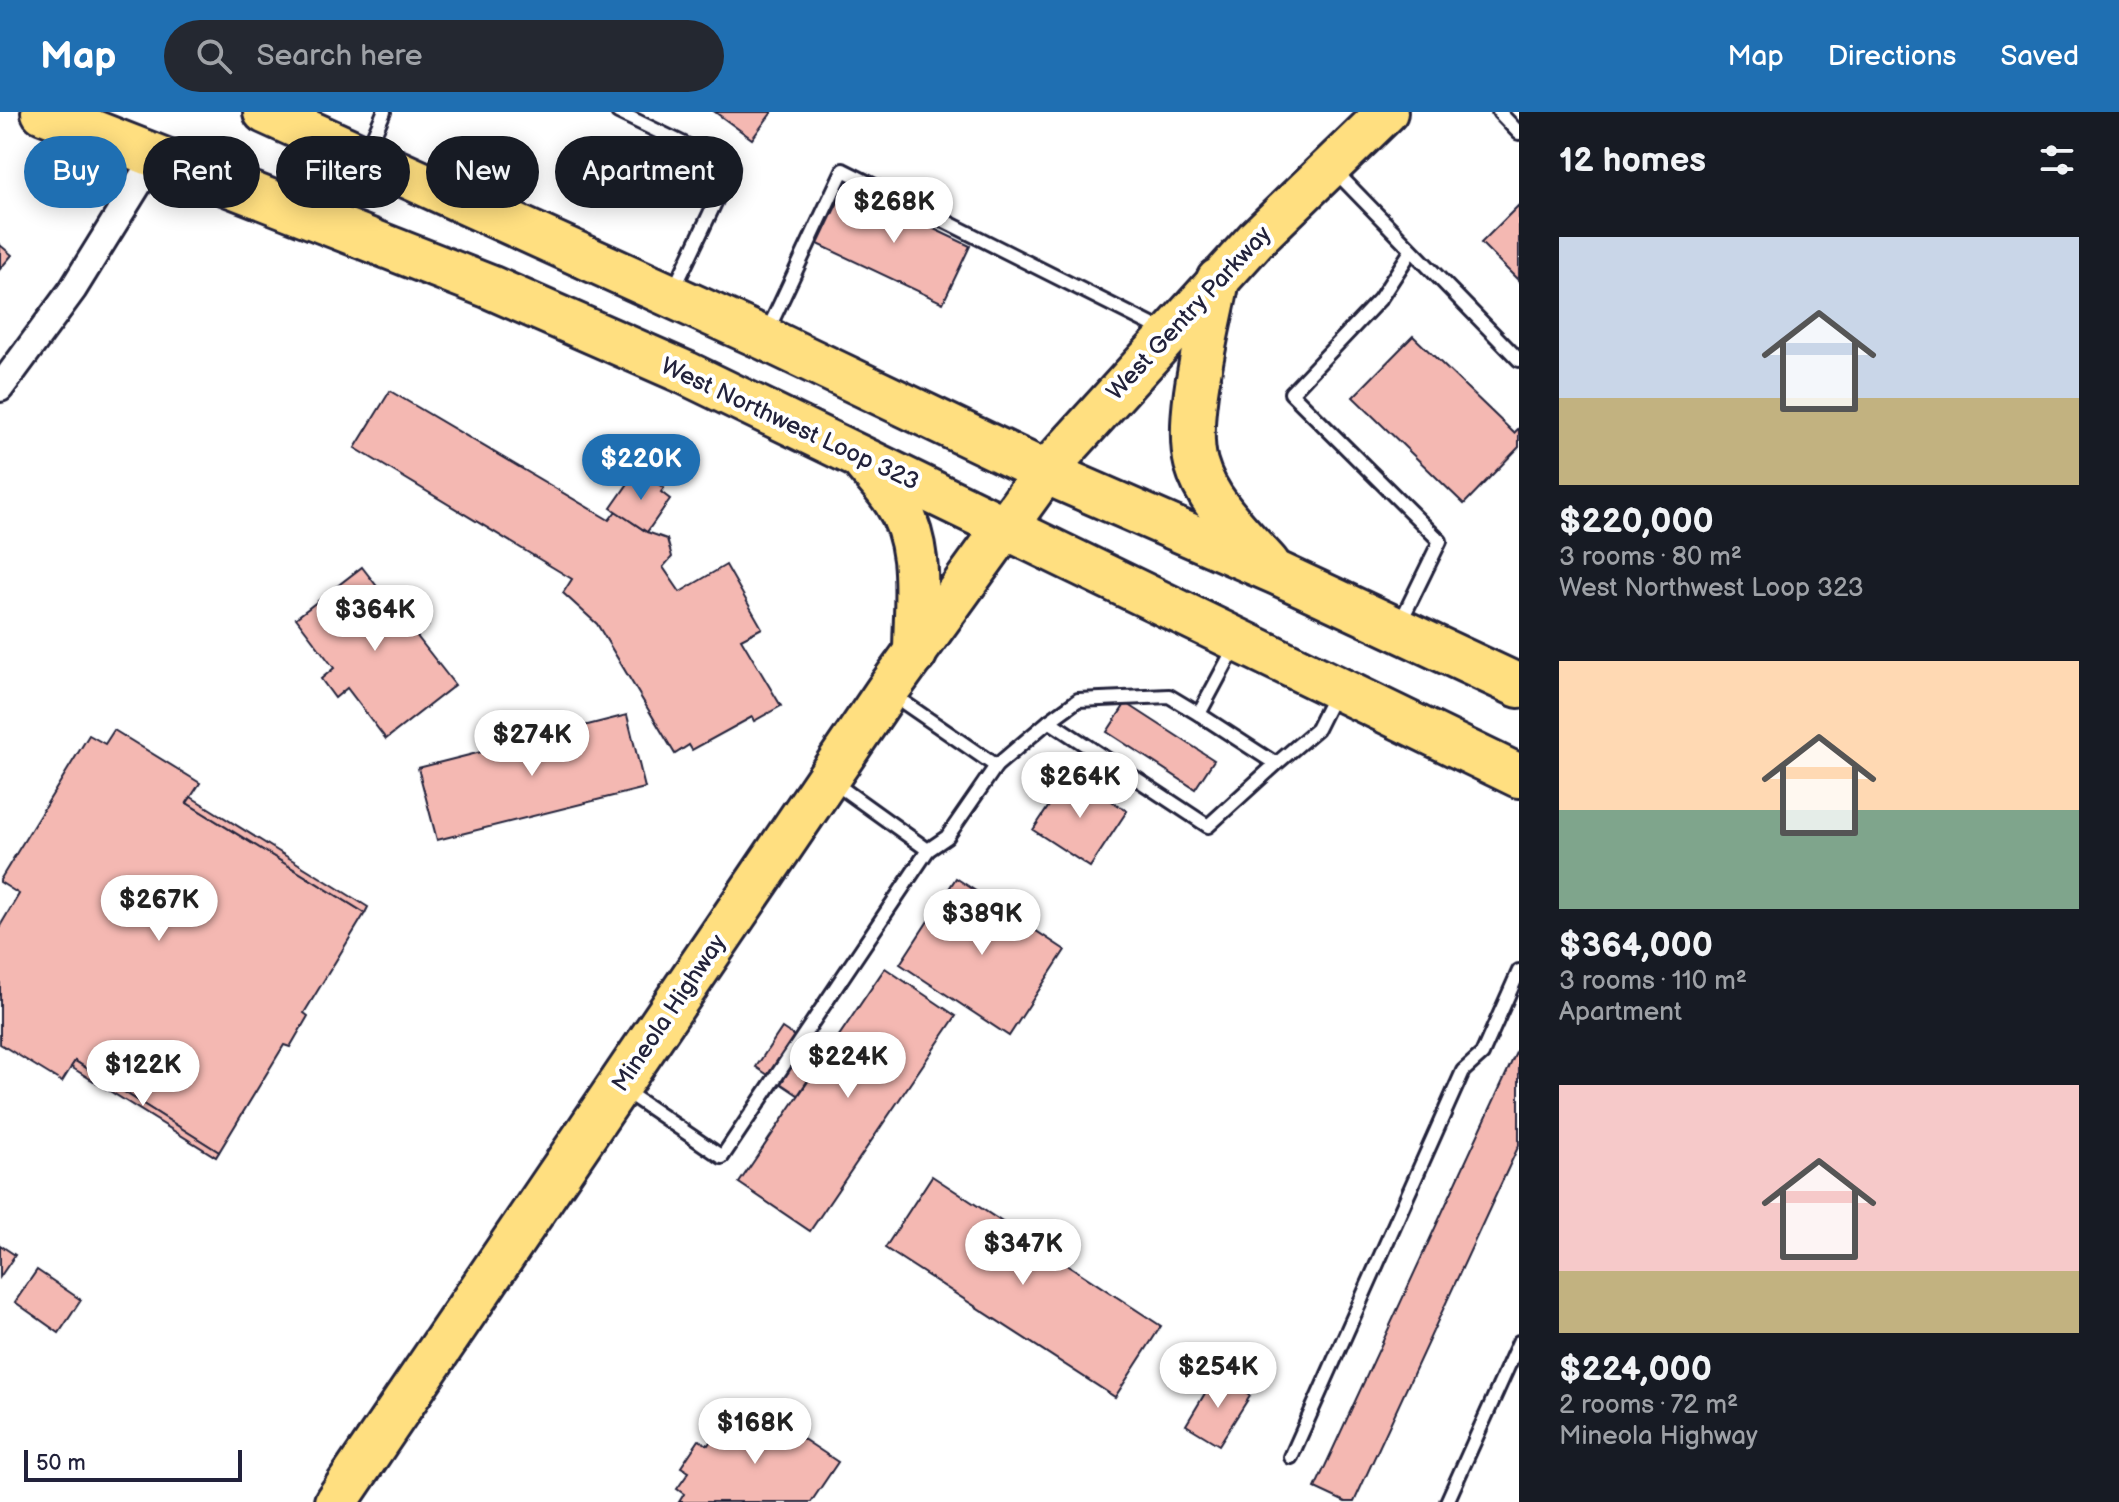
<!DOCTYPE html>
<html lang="en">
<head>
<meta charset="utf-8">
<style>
  body { margin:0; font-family:"Balsamiq Sans",sans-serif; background:#242831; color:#f1f3f6; height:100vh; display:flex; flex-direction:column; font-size:30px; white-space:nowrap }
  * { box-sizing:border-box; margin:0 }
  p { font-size:26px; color:#9ea1a6 }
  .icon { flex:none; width:44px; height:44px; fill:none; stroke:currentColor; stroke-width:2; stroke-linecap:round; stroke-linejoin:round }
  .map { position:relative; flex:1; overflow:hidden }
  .side { display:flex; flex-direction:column; background:#171b24; width:600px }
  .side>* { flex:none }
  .hud { position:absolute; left:24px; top:24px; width:760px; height:72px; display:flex; gap:16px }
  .scale { position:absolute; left:24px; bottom:20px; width:218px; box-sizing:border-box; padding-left:8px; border:4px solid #22223b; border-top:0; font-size:22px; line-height:28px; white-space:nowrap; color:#22223b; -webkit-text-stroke:6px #fff; paint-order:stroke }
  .price { position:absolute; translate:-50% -68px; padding:0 18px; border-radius:28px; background:#fff; color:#222; font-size:26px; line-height:52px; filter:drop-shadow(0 2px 4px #0008) }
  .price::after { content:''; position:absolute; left:50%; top:48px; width:24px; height:18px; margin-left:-12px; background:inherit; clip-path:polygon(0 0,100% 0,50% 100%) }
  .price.selected { background:#1f6fb2; color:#fff }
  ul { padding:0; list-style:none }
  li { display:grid; align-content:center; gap:16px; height:424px; padding:0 40px }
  li span { display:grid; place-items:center; height:248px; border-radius:0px; color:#555 }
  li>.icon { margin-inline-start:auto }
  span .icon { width:144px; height:144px; fill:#fffc; stroke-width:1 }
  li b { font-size:34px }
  h2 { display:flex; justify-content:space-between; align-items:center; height:96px; padding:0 40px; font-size:34px }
  .chip { padding:0 28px; border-radius:36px; background:#171b24; box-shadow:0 4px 20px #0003; font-size:28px; line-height:72px }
  .chip.selected { background:#1f6fb2; color:#fff }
  header { display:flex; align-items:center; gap:48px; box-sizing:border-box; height:112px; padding:0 40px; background:#1f6fb2; color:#fff }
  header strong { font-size:38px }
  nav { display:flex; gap:44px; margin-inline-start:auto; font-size:28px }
  .search { width:560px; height:72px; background:#242831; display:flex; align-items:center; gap:20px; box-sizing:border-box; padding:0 28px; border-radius:44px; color:#9ea1a6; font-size:30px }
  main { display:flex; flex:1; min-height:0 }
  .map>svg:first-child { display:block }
  .building { fill:#f4b8b2; stroke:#22223b; stroke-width:2 }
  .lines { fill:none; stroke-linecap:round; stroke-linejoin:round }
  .service-casing { stroke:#22223b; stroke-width:18 }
  .minor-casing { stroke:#22223b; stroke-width:32 }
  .primary-casing { stroke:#22223b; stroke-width:46 }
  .trunk-casing { stroke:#22223b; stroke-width:48 }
  .service { stroke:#fff; stroke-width:12 }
  .minor { stroke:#fff; stroke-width:26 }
  .primary { stroke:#ffdf80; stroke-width:40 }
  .trunk { stroke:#ffdf80; stroke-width:42 }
  .labels { text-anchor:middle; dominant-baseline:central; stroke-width:8; stroke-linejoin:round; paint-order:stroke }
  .street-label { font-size:24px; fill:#22223b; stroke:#fff }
</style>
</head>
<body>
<header>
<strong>Map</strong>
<div class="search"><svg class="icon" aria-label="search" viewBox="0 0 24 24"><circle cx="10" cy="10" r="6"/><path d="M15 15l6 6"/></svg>Search here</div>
<nav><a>Map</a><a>Directions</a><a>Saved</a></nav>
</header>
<main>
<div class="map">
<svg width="1519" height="1390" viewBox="0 0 1519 1390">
  <rect width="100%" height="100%" fill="#fff"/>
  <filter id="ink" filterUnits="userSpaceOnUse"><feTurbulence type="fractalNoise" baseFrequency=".0125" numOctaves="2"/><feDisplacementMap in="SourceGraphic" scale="16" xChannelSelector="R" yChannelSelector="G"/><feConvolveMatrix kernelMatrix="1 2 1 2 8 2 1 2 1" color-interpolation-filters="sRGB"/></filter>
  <g filter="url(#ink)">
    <g class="building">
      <polygon points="715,0 772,0 752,27"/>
      <polygon points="845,75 970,134 943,191 818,132"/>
      <polygon points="1519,93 1519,169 1481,131"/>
      <polygon points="0,133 12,143 0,157"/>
      <polygon points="1413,224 1514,321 1519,316 1519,335 1464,392 1353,285"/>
      <polygon points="390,279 609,408 616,399 647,420 667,427 672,445 663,455 680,480 726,453 762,516 741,527 781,594 754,609 752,605 692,638 689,633 675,642 597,512 563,481 572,467 355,336"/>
      <polygon points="634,363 645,371 649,366 664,376 661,380 670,387 647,420 611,396"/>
      <polygon points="362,455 400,504 413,494 428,514 416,523 455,573 386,627 347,576 335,586 321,567 334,556 296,506"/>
      <polygon points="1126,591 1214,648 1195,677 1107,620"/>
      <polygon points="627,603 645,676 437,728 418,656"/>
      <polygon points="114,618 200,671 187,691 365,801 304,901 308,904 290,935 284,933 219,1040 75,949 62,970 0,932 0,814 19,782 0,770 0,768 89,623 105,632"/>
      <polygon points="1070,662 1127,699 1090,755 1033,718"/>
      <polygon points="191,685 368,795 365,801 187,691"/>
      <polygon points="956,766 1065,838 1009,924 900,852"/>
      <polygon points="885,856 956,904 810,1119 739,1071"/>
      <polygon points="782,916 824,944 798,983 756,955"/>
      <polygon points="1519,934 1519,1033 1354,1390 1345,1390 1315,1376"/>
      <polygon points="75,949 219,1040 216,1045 71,955"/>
      <polygon points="932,1064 1161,1214 1115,1285 885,1136"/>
      <polygon points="0,1133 15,1143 0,1165"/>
      <polygon points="37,1158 81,1188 59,1221 15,1190"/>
      <polygon points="1216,1263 1250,1284 1219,1333 1186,1313"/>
      <polygon points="764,1301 838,1350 811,1390 679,1390 684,1382 677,1377 689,1360 681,1355 699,1328 708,1333 719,1316 726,1320 734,1307 753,1319"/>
    </g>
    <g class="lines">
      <g class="service-casing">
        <g id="service">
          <polyline points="618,0 732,55 674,177"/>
          <polyline points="1499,0 1519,21"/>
          <polyline points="366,41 384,0"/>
          <polyline points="1335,59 1519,248"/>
          <polyline points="766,222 843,58 1166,220"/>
          <polyline points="1400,511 1440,429 1291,281 1380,187 1411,139"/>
          <polyline points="1236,533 1199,602 1276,652 1317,617 1334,583"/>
          <polyline points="893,583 996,654"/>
          <polyline points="1049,609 1078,588 1169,584 1199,602"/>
          <polyline points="928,738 947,725 996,654 1049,609 1208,714 1276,652"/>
          <polyline points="625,979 722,1045 928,738 832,669"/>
          <polyline points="1291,1345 1463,959 1482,942 1519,859"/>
          <polyline points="1447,1390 1519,1230"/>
        </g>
      </g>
      <g class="minor-casing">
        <polyline id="minor" points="0,276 73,177 156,43"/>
      </g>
      <g class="primary-casing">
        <polyline id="primary" points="1045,360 1258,125 1387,0"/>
      </g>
      <g class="trunk-casing">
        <g id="trunk">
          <polyline points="43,0 490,175 686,261 1519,664"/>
          <polyline points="265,0 764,226 1045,360 1277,461 1519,574"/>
          <path d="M1218 168C1209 216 1184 305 1196 351 1207 391 1242 423 1268 452"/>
          <path d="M864 350C874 363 886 375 895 389 925 433 915 491 915 542"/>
          <polyline points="336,1390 887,579 1045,360"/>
        </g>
      </g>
      <use href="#service" class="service"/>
      <use href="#minor" class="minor"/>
      <use href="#primary" class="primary"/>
      <use href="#trunk" class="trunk"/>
    </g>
  </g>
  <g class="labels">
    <g class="street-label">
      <text transform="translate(1189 201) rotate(-47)">West Gentry Parkway</text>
      <text transform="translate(790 312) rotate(25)">West Northwest Loop 323</text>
      <text transform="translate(669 901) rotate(-56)">Mineola Highway</text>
    </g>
  </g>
</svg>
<div class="scale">50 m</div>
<b class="price" style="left:894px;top:133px">$268K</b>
<b class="price selected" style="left:641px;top:390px">$220K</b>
<b class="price" style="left:375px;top:541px">$364K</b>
<b class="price" style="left:532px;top:666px">$274K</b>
<b class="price" style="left:1080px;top:708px">$264K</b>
<b class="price" style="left:159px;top:831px">$267K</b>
<b class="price" style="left:982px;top:845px">$389K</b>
<b class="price" style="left:848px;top:988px">$224K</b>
<b class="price" style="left:143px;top:996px">$122K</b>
<b class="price" style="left:1023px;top:1175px">$347K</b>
<b class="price" style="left:1218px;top:1298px">$254K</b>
<b class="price" style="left:755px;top:1354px">$168K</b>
<div class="hud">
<a class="chip selected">Buy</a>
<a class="chip">Rent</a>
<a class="chip">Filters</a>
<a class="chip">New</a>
<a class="chip">Apartment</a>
</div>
</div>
<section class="side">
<h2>12 homes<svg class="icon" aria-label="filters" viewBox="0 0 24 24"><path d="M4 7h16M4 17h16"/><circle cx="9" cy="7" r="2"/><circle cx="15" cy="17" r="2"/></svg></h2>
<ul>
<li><span style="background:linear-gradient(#c9d6e8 65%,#c2b280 0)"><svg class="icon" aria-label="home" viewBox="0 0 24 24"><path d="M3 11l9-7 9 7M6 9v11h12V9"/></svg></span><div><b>$220,000</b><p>3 rooms · 80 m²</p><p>West Northwest Loop 323</p></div></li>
<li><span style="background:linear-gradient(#ffd9b3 60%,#7fa58c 0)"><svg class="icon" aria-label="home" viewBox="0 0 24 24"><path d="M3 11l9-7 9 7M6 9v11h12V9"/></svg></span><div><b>$364,000</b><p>3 rooms · 110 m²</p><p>Apartment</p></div></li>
<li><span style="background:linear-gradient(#f6c9c9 75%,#c2b280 0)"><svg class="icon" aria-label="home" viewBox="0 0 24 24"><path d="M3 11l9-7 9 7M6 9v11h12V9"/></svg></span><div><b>$224,000</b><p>2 rooms · 72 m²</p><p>Mineola Highway</p></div></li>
</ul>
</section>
</main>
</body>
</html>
